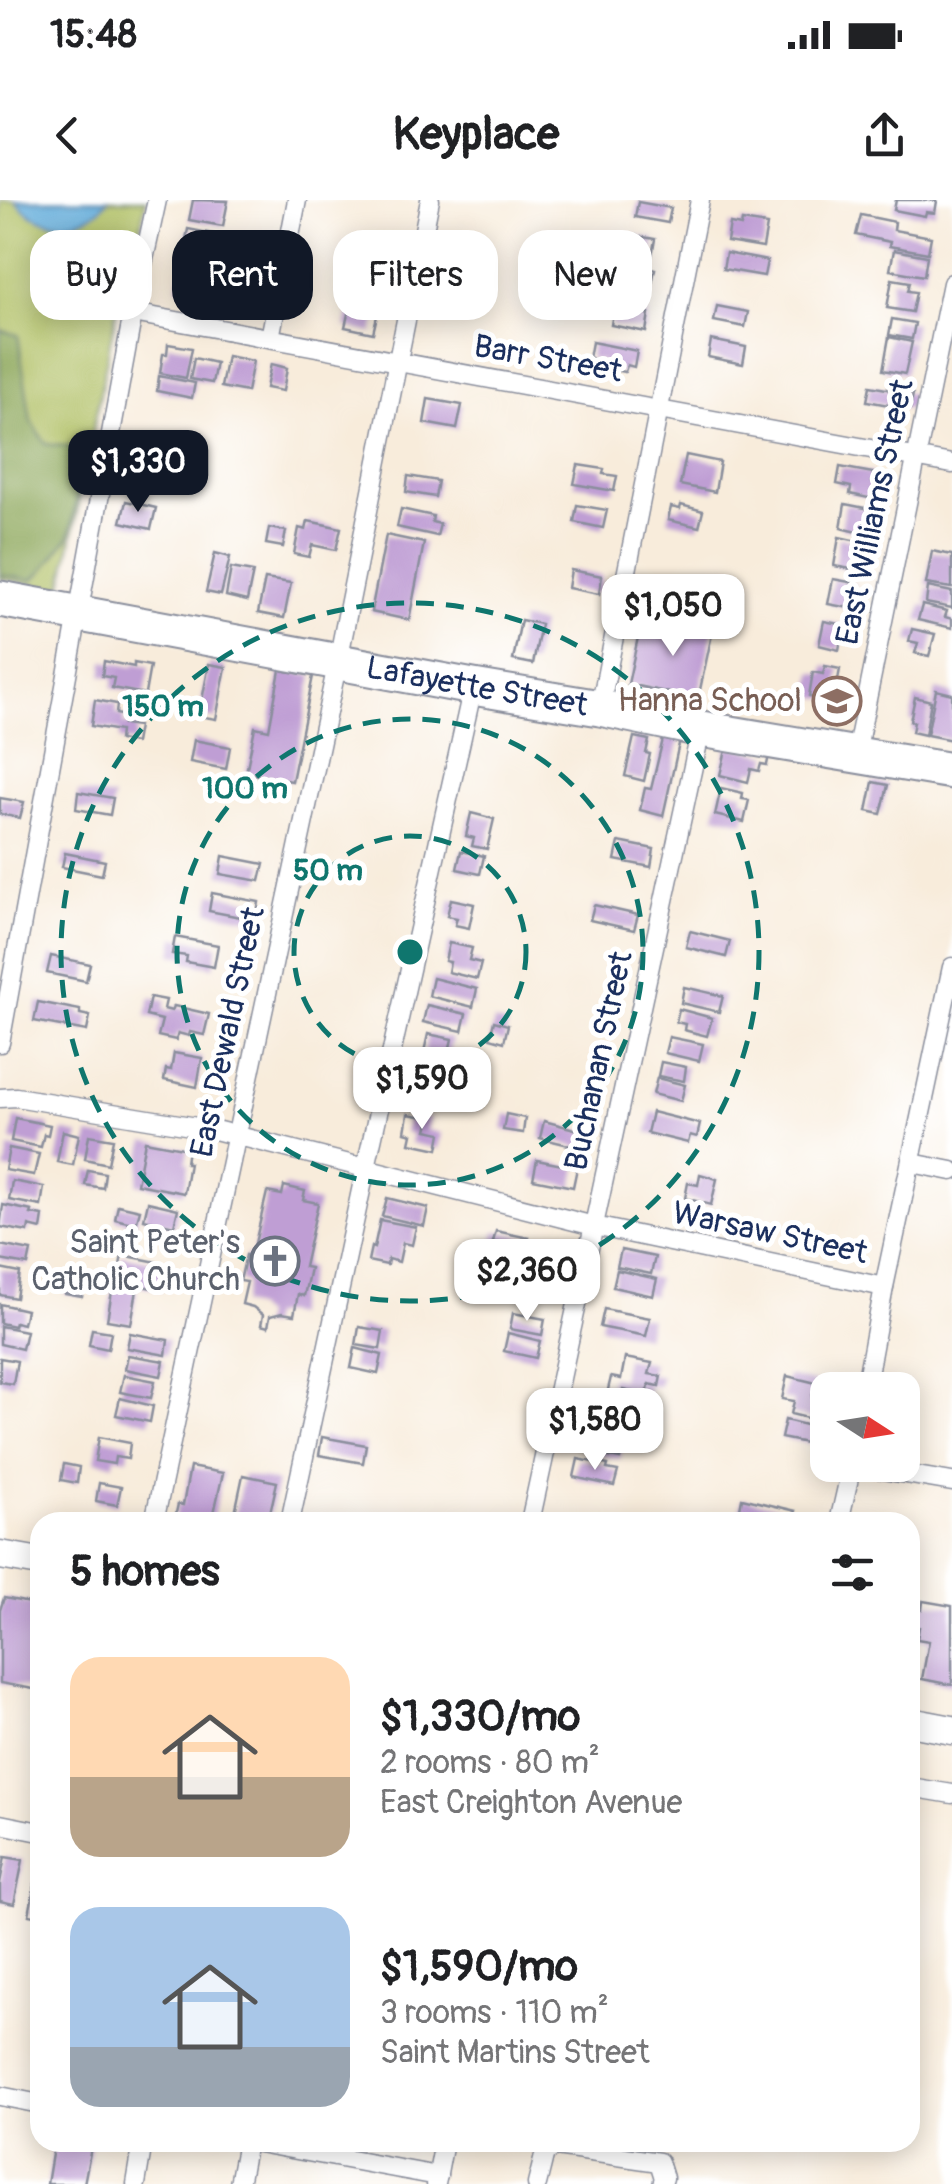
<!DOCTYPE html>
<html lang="en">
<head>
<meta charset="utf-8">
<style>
  body { margin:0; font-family:Pangolin,sans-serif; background:#f2f2f2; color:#202124; height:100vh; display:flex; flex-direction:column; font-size:38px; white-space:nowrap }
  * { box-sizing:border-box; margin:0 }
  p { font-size:32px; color:#757577 }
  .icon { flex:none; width:55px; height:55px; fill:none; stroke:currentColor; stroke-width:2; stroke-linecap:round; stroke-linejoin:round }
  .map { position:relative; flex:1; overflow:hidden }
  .drawer { position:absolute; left:30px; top:1312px; width:890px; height:640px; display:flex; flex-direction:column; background:#fff; border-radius:30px; box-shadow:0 5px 25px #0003 }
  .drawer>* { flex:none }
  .guide { position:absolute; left:30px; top:30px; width:892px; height:90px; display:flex; gap:20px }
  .needle { width:65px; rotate:102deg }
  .fabs { position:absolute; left:810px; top:1172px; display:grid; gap:20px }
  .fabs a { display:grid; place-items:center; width:110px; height:110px; border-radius:20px; background:#fff; box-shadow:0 5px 25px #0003; font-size:50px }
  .price { position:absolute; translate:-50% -85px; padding:0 22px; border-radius:20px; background:#fff; color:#222; font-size:32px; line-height:65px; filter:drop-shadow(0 2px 5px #0008) }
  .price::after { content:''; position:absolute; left:50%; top:60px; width:30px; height:22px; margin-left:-15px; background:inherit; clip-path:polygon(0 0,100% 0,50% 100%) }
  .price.current { background:#111827; color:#fff }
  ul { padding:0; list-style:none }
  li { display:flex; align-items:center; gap:30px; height:250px; padding:0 40px }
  li span { display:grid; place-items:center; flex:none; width:280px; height:200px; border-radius:30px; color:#555 }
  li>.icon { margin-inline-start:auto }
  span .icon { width:120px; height:120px; fill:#fffc; stroke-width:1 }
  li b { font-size:42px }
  h2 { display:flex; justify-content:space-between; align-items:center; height:120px; padding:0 40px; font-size:42px }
  .tag { padding:0 35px; border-radius:30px; background:#fff; box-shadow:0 5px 25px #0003; font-size:35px; line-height:90px }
  .tag.current { background:#111827; color:#fff }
  .status { display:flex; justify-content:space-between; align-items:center; height:70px; padding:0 50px; background:#fff; direction:ltr }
  .status svg { height:28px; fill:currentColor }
  header { display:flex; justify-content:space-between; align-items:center; height:130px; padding:0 40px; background:#fff; font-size:45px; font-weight:700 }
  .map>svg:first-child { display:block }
  .green { fill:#aebe60; stroke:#64765f; stroke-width:2.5 }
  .forest { fill:#8aa556; stroke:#526a5a; stroke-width:2.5 }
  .water { fill:#61abd9; stroke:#3e6d9c; stroke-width:2.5 }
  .building { fill:#bf9ed4 }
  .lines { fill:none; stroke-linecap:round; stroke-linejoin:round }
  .street-casing { stroke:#8a8e9c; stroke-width:21 }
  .secondary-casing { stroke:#8a8e9c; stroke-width:31 }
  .highway-casing { stroke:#8a8e9c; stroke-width:39 }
  .street { stroke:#fff; stroke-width:18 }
  .secondary { stroke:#fff; stroke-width:28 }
  .highway { stroke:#fff; stroke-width:35 }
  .ring { fill:none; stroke:#0f766e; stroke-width:5; stroke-dasharray:18 12 }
  .labels { text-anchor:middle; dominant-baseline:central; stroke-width:10; stroke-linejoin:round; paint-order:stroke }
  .street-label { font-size:32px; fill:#1b2f5e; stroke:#fff }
  .education-label { font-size:32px; fill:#785e54; stroke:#fff; text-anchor:end }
  .worship-label { font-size:32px; fill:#5b616d; stroke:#fff; text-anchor:end }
  .centre { fill:#0f766e; stroke:#fff; stroke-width:5 }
  .ring-label { font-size:30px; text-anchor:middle; font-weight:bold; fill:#0f766e; stroke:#fff; stroke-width:10; stroke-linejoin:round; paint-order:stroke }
</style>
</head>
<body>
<div class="status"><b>15:48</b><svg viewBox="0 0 49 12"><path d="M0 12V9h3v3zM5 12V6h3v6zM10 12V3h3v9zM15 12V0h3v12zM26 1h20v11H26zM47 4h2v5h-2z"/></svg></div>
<header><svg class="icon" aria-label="back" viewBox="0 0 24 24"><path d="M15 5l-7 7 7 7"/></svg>Keyplace<svg class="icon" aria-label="share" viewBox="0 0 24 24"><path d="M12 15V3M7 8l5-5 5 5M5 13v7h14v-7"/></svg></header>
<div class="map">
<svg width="952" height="1984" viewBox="0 0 952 1984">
  <rect width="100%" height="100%" fill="#fff"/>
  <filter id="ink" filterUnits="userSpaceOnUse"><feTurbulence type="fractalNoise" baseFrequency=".01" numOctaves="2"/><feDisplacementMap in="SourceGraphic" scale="20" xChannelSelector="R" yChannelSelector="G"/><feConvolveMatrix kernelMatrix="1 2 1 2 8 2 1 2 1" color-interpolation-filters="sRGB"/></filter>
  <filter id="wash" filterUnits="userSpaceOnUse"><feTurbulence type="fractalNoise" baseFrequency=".0048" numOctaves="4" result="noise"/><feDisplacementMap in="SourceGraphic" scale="40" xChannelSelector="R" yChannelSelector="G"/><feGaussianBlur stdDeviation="2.25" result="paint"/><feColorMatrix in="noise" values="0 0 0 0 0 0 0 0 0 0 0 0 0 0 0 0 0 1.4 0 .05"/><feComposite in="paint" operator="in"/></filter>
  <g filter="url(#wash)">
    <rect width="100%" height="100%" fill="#f8ecdb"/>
    <polygon class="green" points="0,0 146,0 129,89 121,87 63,384 57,389 0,379"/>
    <polygon class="forest" points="0,130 18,135 31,221 46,244 75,247 84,262 69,337 41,373 32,380 0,375"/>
    <path class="water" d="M16 0H107C87 31 37 31 16 0Z"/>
    <g id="blocks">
      <g class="building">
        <polygon points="193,0 228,1 223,26 189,20"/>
        <polygon points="896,0 930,0 937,1 935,13 926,12 925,16 894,10"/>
        <polygon points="638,2 671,8 668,23 635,17"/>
        <polygon points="861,15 895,22 894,30 931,37 928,53 889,46 890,42 856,35"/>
        <polygon points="742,21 767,25 763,48 727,42 730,24 741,26"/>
        <polygon points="188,29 229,37 226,53 215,51 213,61 183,55"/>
        <polygon points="625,34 655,39 652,56 622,50"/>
        <polygon points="355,45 390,53 385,75 349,67"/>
        <polygon points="894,50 927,56 924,76 890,70"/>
        <polygon points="726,53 767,61 764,76 723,69"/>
        <polygon points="613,59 655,69 651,89 608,79"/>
        <polygon points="181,66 212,72 208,94 177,88"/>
        <polygon points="892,79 910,82 908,91 916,92 912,112 887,108"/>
        <polygon points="352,97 380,103 373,133 345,127"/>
        <polygon points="717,106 748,112 745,127 714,121"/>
        <polygon points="614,107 649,113 646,132 611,125"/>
        <polygon points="892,119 915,123 912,139 889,135"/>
        <polygon points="889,137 912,142 905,174 883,170"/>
        <polygon points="711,140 746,147 743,164 708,157"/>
        <polygon points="592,142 637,151 634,167 627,165 625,172 601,168 602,161 589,158"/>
        <polygon points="168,144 192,148 186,178 160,173 163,154 167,154"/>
        <polygon points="227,156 253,161 247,192 221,187"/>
        <polygon points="194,158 216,163 212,183 190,179"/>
        <polygon points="271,164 287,168 283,191 266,188"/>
        <polygon points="159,176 195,183 192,198 157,191"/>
        <polygon points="870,186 913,194 910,209 867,201"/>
        <polygon points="428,199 462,205 457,229 424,223"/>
        <polygon points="147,243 195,253 191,271 144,262"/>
        <polygon points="686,255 720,262 715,292 680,285"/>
        <polygon points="578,265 604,269 603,274 617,276 614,291 574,284"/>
        <polygon points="840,267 873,273 872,282 876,283 873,299 850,294 851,287 837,284"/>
        <polygon points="408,276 438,281 435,297 406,292"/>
        <polygon points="126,301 156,308 151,329 121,322"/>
        <polygon points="845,304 870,309 867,324 864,323 862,333 841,328"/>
        <polygon points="577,305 607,310 603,328 574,322"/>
        <polygon points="681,305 703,311 699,327 668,320 671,307 680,309"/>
        <polygon points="401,309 433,316 432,322 440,324 437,336 397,327"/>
        <polygon points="308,321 341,328 336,350 312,345 309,357 294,354 299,328 306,330"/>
        <polygon points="269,328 286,331 283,347 266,344"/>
        <polygon points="386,335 424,343 409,420 371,412"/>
        <polygon points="839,337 862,342 857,370 834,366"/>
        <polygon points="932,351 952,355 952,388 926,384"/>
        <polygon points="215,353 230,357 221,395 206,392"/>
        <polygon points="231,368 253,372 247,401 226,396"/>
        <polygon points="571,370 602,376 599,394 568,388"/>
        <polygon points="265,379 291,383 284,418 258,413"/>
        <polygon points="833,379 855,383 850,408 828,404"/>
        <polygon points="928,387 952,392 952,408 926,403"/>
        <polygon points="922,405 947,411 945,417 952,419 952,428 918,420"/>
        <polygon points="679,418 714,425 698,499 628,484 640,428 675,436"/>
        <polygon points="521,420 541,424 533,464 513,460"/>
        <polygon points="824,421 849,426 846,440 841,439 839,450 819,445"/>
        <polygon points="912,429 935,434 929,456 915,453 918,443 909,441"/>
        <polygon points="104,461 134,467 134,463 150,466 145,494 112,488 114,478 102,476"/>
        <polygon points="209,464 226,467 216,519 199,516"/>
        <polygon points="825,466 840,469 836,491 831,490 829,499 809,496 813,472 823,474"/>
        <polygon points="280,470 313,476 292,581 246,573 255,527 269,530"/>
        <polygon points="936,490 952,494 952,540 927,535"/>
        <polygon points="915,497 931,501 925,535 912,532 914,522 910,521"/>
        <polygon points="95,500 117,504 116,514 125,516 123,524 138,526 135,543 119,540 120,531 91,526"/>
        <polygon points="664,535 680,539 663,616 640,610 645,588 651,589"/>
        <polygon points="634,537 649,540 646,553 650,554 644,581 625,576"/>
        <polygon points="194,540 230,547 226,569 190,562"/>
        <polygon points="727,546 769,555 767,565 761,564 759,571 751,569 748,582 720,575"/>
        <polygon points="873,582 888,585 881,614 867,611"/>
        <polygon points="721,588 743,593 742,599 749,600 744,622 715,615"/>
        <polygon points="78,592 113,598 110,615 76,609"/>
        <polygon points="0,598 24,602 20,618 0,614"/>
        <polygon points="471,613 494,619 487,649 472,646 474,638 466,636"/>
        <polygon points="619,642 654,649 651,667 615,660"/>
        <polygon points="461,651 484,656 480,674 457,669"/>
        <polygon points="65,653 105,661 102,675 62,667"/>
        <polygon points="223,656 264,664 260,681 220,674"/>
        <polygon points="212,693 259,702 256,720 209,711"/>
        <polygon points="451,699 474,704 469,728 455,725 457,718 447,716"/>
        <polygon points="594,705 638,715 634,730 590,720"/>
        <polygon points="690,731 730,741 726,757 686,747"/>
        <polygon points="175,737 218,745 214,767 186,762 187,756 172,754"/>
        <polygon points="449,743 472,748 469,760 481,763 477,779 448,772 450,762 445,761"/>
        <polygon points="51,756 90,764 86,781 47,773"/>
        <polygon points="433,778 477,789 473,807 429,796"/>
        <polygon points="684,787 723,796 719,812 681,803"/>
        <polygon points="150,797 166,800 164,809 172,811 174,806 209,814 204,835 190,832 189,836 178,833 176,840 158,836 162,820 146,816"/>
        <polygon points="38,802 80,810 80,814 90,816 87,831 34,821"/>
        <polygon points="427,805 466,814 462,831 423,822"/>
        <polygon points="679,809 712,818 707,836 684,830 685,824 676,822"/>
        <polygon points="494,821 508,825 504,842 490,838"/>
        <polygon points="428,834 452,839 446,864 431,861 433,854 424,852"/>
        <polygon points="669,837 703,844 699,861 665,853"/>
        <polygon points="174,853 202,858 197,887 164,880 166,869 171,870"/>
        <polygon points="661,862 686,867 684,881 658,876"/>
        <polygon points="418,873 452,881 448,899 424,893 425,890 415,887"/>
        <polygon points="657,878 685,885 681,901 653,894"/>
        <polygon points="652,912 700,924 697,937 690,935 688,943 647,933"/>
        <polygon points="408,914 430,918 427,930 441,933 438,949 410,943 412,934 405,932"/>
        <polygon points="506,914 525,918 523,933 503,930"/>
        <polygon points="15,918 50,925 48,935 44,934 41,947 11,941"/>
        <polygon points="544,921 586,932 581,948 540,938"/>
        <polygon points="63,931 79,935 73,965 57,962"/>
        <polygon points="89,935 113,939 108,964 85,959"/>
        <polygon points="145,941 188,949 186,963 189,963 184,993 137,984"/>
        <polygon points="9,948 39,954 34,975 5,970"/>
        <polygon points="537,960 577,968 573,987 533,979"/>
        <polygon points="88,970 105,973 103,988 85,985"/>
        <polygon points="700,974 717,979 711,1005 685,998 688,983 698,985"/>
        <polygon points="12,981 44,987 41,1006 9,1000"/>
        <polygon points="284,986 305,991 303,1000 318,1003 304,1067 310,1068 304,1096 298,1094 294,1115 282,1113 270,1116 268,1127 261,1125 263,1115 253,1107 242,1104 247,1082 240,1081 246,1055 252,1056 267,992 282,995"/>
        <polygon points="387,998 428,1008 424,1026 382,1016"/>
        <polygon points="148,1002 178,1009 174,1026 144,1019"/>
        <polygon points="3,1005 32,1011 31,1014 43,1016 41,1029 29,1026 28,1032 0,1027"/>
        <polygon points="118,1005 140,1010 136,1024 115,1019"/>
        <polygon points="380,1020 416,1027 412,1045 403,1043 399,1062 388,1059 387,1065 368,1061 371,1047 374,1048"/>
        <polygon points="496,1031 529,1038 525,1056 503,1051 505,1044 493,1042"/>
        <polygon points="0,1045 31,1051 28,1065 0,1060"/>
        <polygon points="621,1050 655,1057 651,1074 617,1067"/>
        <polygon points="122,1055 167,1064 162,1090 117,1081"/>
        <polygon points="516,1061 547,1069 543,1084 531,1081 529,1089 511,1085"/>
        <polygon points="0,1069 20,1073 16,1098 0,1095"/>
        <polygon points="617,1070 657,1079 653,1096 613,1087"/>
        <polygon points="68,1079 85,1082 82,1097 65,1094"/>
        <polygon points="113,1086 137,1090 131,1124 107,1120"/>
        <polygon points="0,1104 26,1110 23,1124 15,1122 14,1126 0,1123"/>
        <polygon points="604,1109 650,1118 646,1136 600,1127"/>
        <polygon points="513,1113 545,1119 542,1135 510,1129"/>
        <polygon points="0,1126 26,1131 22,1149 0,1144"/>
        <polygon points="359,1127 383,1131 380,1149 356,1145"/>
        <polygon points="92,1129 111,1132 108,1149 89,1145"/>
        <polygon points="130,1133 168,1140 166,1155 127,1148"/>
        <polygon points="508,1133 540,1141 536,1158 504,1151"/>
        <polygon points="355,1148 382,1155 378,1174 351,1168"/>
        <polygon points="128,1155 164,1161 161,1176 125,1169"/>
        <polygon points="0,1158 17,1161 13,1184 0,1182"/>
        <polygon points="625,1158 652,1163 649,1174 661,1176 659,1186 649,1184 647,1195 623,1190 622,1197 607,1194 611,1177 621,1179"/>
        <polygon points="124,1175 155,1181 151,1198 120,1192"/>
        <polygon points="787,1176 816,1183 812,1197 820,1198 815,1220 791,1214 794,1201 782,1199"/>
        <polygon points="120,1198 153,1206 150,1222 116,1215"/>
        <polygon points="785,1220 814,1227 811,1244 781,1238"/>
        <polygon points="608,1233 625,1236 620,1259 589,1253 591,1237 606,1240"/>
        <polygon points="99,1237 130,1243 128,1259 115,1257 114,1264 95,1261"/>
        <polygon points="322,1237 366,1245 363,1263 319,1255"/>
        <polygon points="578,1259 608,1265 607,1269 618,1271 614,1286 574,1277"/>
        <polygon points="64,1264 79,1267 77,1283 61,1280"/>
        <polygon points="190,1267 223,1273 212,1322 174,1322 178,1304 183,1305"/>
        <polygon points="243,1275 277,1282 268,1322 233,1322"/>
        <polygon points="99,1283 121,1287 117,1305 96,1301"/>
        <polygon points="742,1298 796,1311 793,1322 776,1322 739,1314"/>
        <polygon points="4,1398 40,1405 39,1490 0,1483 0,1410"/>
        <polygon points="923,1401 952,1406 952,1485 922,1479 929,1441 917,1439 919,1427 910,1425 910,1408 922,1410"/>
        <polygon points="5,1657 23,1660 14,1704 0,1701 0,1683"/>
        <polygon points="38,1667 40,1667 40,1717 29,1715"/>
        <polygon points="54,1942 92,1942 84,1984 47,1984"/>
      </g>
    </g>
  </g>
  <g filter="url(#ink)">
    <use href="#blocks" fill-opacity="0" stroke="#8a8e9c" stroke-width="2.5"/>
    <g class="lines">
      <g class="street-casing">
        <g id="street">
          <polyline points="133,113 952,264"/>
          <polyline points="270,138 297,0"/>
          <polyline points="600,508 700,0"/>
          <polyline points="856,553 952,83"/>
          <polyline points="0,843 136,96 157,0"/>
          <polyline points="0,898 16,897 215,930 594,1026 884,1087"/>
          <polyline points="912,963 952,971"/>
          <polyline points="865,1190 884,1087 952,767"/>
          <polyline points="853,1265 952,1282"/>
          <polyline points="154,1322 338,461 430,0"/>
          <polyline points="290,1322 366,967 473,487"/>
          <polyline points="530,1322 701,529"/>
          <polyline points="839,1322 852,1265"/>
          <polyline points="910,1587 952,1594"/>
          <polyline points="0,1624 40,1632"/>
          <polyline points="0,1896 40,1904"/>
          <polyline points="253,1942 438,1976"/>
          <polyline points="136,1984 143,1942"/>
          <polyline points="239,1984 247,1942"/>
          <polyline points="436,1984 444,1942"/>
          <polyline points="537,1984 545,1952 556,1947 659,1962 664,1978 662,1984"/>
        </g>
      </g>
      <g class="secondary-casing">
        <g id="secondary">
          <polyline points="0,1355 40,1362"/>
          <polyline points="910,1522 952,1530"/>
        </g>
      </g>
      <g class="highway-casing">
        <g id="highway">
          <path id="s1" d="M0 399 473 487 600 508 701 529 952 571"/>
        </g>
      </g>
      <use href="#street" class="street"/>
      <use href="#secondary" class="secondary"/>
      <use href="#highway" class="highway"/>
    </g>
  </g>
  <g class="ring">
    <circle cx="410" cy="752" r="116"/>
    <circle cx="410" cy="752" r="233"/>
    <circle cx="410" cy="752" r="349"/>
  </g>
  <defs>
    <g id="school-ring" transform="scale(2.5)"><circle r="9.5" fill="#fff" stroke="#8d6e63" stroke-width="1.5"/><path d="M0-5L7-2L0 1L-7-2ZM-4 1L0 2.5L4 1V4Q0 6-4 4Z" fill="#8d6e63"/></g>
    <g id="church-ring" transform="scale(2.5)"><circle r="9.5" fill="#fff" stroke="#6b7280" stroke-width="1.5"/><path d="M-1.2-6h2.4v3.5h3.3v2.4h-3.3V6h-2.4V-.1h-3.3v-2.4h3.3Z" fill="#6b7280"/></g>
  </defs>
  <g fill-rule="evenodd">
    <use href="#school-ring" x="837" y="501"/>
    <use href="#church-ring" x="275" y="1061"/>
  </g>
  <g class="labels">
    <g class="street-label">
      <text transform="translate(548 159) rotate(10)">Barr Street</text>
      <text transform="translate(875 312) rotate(-78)">East Williams Street</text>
      <text stroke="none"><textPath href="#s1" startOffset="485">Lafayette Street</textPath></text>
      <text transform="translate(228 832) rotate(-78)">East Dewald Street</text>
      <text transform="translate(599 861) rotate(-78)">Buchanan Street</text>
      <text transform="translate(770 1033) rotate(12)">Warsaw Street</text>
    </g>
    <g class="education-label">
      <text x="802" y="501">Hanna School</text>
    </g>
    <g class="worship-label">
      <text x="240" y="1043">Saint Peter's<tspan x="240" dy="37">Catholic Church</tspan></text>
    </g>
  </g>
  <circle cx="410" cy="752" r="15" class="centre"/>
  <g class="ring-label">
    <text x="163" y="516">150 m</text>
    <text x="245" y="598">100 m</text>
    <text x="328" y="680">50 m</text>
  </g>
</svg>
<div class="fabs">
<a><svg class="needle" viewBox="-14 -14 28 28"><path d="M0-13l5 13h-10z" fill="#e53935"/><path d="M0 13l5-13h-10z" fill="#757577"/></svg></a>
</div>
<b class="price current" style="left:138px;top:315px">$1,330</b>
<b class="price" style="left:673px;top:459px">$1,050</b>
<b class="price" style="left:422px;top:932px">$1,590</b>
<b class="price" style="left:527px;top:1124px">$2,360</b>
<b class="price" style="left:595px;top:1273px">$1,580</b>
<div class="guide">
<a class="tag">Buy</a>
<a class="tag current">Rent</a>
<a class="tag">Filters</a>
<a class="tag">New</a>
</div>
<section class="drawer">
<h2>5 homes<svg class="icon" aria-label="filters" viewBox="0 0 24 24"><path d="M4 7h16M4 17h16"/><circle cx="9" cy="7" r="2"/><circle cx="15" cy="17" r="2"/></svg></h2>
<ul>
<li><span style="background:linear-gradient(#ffd9b3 60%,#b9a48a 0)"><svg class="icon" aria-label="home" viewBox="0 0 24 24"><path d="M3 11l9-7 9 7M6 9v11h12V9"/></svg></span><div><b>$1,330/mo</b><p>2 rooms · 80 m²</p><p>East Creighton Avenue</p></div></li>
<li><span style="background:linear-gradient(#a9c7e8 70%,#9aa5b1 0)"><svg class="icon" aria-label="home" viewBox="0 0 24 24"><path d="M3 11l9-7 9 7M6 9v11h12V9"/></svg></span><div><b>$1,590/mo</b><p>3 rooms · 110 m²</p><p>Saint Martins Street</p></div></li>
</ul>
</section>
</div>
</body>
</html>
